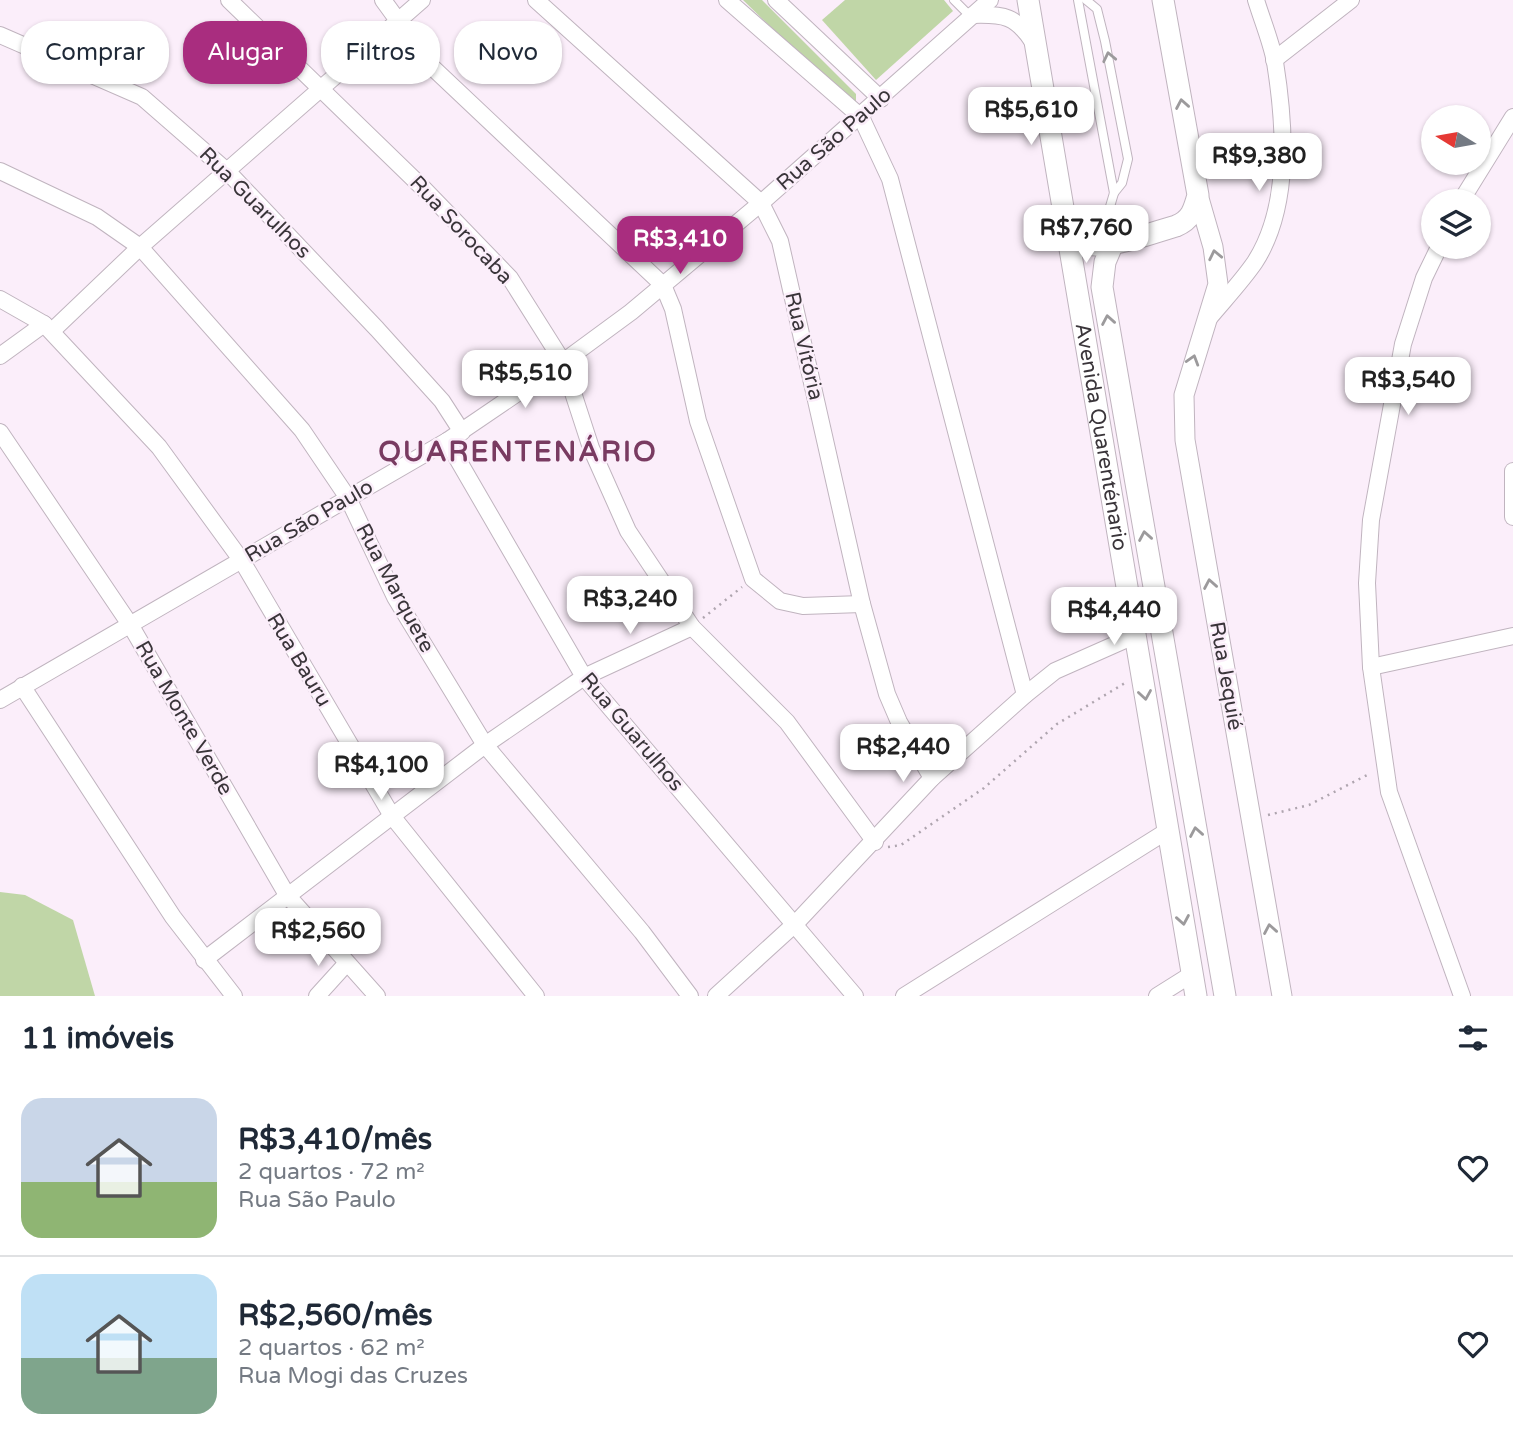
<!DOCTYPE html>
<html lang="pt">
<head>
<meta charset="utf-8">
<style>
  body { margin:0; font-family:"Varela Round",sans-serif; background:#f2f2f3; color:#1f2937; height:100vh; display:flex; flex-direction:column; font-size:26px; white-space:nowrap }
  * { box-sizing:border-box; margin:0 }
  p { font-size:23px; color:#747a83 }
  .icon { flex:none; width:38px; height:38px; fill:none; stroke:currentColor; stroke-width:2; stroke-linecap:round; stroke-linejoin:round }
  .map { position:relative; height:996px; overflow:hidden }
  .sheet { display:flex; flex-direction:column; background:#fff; flex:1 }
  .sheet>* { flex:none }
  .top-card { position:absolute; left:21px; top:21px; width:700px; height:63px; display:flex; gap:14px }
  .needle { width:46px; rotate:281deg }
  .tools { position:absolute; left:1421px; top:105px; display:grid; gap:14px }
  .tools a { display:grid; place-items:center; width:70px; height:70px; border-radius:50%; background:#fff; box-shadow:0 2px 5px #0004; font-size:35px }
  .price { position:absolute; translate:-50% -60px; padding:0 16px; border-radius:14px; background:#fff; color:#222; font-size:23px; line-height:46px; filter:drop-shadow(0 2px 4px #0008) }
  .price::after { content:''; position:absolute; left:50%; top:42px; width:21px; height:16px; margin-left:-10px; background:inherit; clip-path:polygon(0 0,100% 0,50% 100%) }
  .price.active { background:#a92d7f; color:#fff }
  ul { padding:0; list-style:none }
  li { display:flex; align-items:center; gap:21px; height:175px; padding:0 21px }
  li+li { border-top:2px solid #e0e1e3 }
  li span { display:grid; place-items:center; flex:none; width:196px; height:140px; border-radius:21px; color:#555 }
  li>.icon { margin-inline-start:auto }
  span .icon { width:84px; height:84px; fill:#fffc; stroke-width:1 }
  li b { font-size:30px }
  h2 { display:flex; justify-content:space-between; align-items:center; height:84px; padding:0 21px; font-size:30px }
  .pill { padding:0 24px; border-radius:28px; background:#fff; box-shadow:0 2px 5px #0004; font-size:24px; line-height:63px }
  .pill.active { background:#a92d7f; color:#fff }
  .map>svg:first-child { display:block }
  .green { fill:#c0d6a7 }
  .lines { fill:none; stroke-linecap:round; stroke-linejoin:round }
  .service-casing { stroke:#c0b4bf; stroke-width:10 }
  .minor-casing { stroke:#c0b4bf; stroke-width:18 }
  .tertiary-casing { stroke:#c0b4bf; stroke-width:21 }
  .secondary-casing { stroke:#c0b4bf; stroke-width:23 }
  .path { stroke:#afa5af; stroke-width:2.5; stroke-dasharray:2 5; stroke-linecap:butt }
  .service { stroke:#fff; stroke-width:8 }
  .minor { stroke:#fff; stroke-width:16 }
  .tertiary { stroke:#fff; stroke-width:19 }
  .secondary { stroke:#fff; stroke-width:21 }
  .oneway { stroke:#9c9a9c }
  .labels { text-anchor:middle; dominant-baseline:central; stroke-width:5; stroke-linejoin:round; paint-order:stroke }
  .street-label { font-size:21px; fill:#3a353a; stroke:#fbeefa }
  .district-label { font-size:28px; font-weight:bold; letter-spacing:2px; fill:#793b61; stroke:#fbeefa }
</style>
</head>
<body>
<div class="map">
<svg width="1513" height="996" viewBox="0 0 1513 996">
  <rect width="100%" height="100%" fill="#fbeefa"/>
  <g class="green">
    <polygon points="743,0 762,0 856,94 856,103 850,104"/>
    <polygon points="845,0 944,0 953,11 876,80 822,20"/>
    <polygon points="0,892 25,895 73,920 95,996 0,996"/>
  </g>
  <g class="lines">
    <g class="service-casing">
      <g id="service">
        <polyline points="954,0 971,17"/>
        <polyline points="1078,0 1114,193 1109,210 1113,243"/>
        <polyline points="1086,0 1097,9 1105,41 1128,159 1122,183 1114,193"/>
      </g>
    </g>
    <g class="minor-casing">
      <g id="minor">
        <polyline points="229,0 424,189 510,278 563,362 591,448 628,531 692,627 787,722 875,842"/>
        <polyline points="383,0 431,66 663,285 673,309 698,421 753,579 780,601 803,606 862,604"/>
        <polyline points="536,0 761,203 780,241 862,604 887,694 899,722 932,778"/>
        <polyline points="727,0 861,117 890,179 1025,695"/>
        <polyline points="776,0 881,99"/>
        <path d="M973 15C1004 14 1016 16 1033 42"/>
        <polyline points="0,35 142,97 228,172 377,329 442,401 462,432"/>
        <polyline points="1274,60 1351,0"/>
        <polyline points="0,171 97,217 140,247 302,430 348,498 395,597 485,745 642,932 690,996"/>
        <polyline points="1461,201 1513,117"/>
        <polyline points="1439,247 1424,278 1403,344 1371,520 1367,583 1371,667 1389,792 1462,996"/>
        <polyline points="0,299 44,324"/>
        <path d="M1210 317C1225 299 1242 281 1255 262 1291 206 1285 125 1275 62 1271 41 1262 20 1256 0"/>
        <polyline points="53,330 140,247 422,0"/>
        <polyline points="0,356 44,324 159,447 242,561 392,816 536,996"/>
        <polyline points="0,432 131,626 287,895 377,996"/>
        <polyline points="447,441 584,677 855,996"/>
        <polyline points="1513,471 1513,517"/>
        <polyline points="1371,667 1513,636"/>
        <polyline points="22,686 173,917 234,996"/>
        <polyline points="0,700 447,441 563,362 631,312 761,203 990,0"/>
        <polyline points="204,960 485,745 584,677 692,627"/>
        <polyline points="317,996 346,964"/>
        <polyline points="716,996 796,923 932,778 1025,695 1055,671 1134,636"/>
        <polyline points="904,996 1167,831"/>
        <polyline points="1157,996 1192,974"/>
      </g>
    </g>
    <g class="tertiary-casing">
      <polyline id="tertiary" points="1198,195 1213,247 1218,284 1184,395 1185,440 1282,996"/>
    </g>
    <g class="secondary-casing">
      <g id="secondary">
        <path id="s1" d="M1028 0 1196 996"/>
        <path d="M1067 239C1099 255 1144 235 1176 226 1191 220 1194 210 1198 195L1163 0"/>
        <polyline points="1113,243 1105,262 1102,287 1225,996"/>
      </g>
    </g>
    <g class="path">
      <polyline points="703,618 742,587"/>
      <polyline points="1268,815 1309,805 1371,773"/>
      <polyline points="888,847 901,845 984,788 1057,724 1125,683"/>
    </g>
    <use href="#service" class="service"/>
    <use href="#minor" class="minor"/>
    <use href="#tertiary" class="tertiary"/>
    <use href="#secondary" class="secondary"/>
  </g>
  <defs><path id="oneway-chevron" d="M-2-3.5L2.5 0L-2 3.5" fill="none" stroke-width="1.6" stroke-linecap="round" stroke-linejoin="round" transform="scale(1.75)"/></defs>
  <g class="oneway">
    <use href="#oneway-chevron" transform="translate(1109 57) rotate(-102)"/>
    <use href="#oneway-chevron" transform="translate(1182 104) rotate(-100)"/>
    <use href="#oneway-chevron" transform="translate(1215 255) rotate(-102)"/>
    <use href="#oneway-chevron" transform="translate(1108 320) rotate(-100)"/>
    <use href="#oneway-chevron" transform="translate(1193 360) rotate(-73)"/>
    <use href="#oneway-chevron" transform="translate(1145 536) rotate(-100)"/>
    <use href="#oneway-chevron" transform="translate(1210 584) rotate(-100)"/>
    <use href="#oneway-chevron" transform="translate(1145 695) rotate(81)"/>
    <use href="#oneway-chevron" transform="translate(1196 832) rotate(-100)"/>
    <use href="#oneway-chevron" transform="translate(1183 920) rotate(80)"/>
    <use href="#oneway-chevron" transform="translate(1270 929) rotate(-100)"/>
  </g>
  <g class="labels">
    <g class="street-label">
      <text transform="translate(834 139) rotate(-41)">Rua São Paulo</text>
      <text transform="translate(255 203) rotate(45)">Rua Guarulhos</text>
      <text transform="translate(461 230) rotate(47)">Rua Sorocaba</text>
      <text transform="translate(804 346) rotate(77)">Rua Vitória</text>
      <text stroke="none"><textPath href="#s1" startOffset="443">Avenida Quarenténario</textPath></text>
      <text transform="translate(309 521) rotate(-30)">Rua São Paulo</text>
      <text transform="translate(395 588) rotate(62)">Rua Marquete</text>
      <text transform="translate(299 660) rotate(59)">Rua Bauru</text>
      <text transform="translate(1226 676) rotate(80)">Rua Jequié</text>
      <text transform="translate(184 718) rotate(60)">Rua Monte Verde</text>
      <text transform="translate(632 732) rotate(50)">Rua Guarulhos</text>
    </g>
    <g class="district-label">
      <text x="518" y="452">QUARENTENÁRIO</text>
    </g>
  </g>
</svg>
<div class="tools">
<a><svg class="needle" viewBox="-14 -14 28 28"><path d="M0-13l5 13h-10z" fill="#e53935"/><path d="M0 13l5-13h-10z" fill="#747a83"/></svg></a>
<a><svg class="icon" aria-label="layers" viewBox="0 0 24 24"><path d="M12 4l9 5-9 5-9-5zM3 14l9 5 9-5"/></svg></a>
</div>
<b class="price" style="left:1031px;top:147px">R$5,610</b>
<b class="price" style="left:1259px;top:193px">R$9,380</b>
<b class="price" style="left:1086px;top:265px">R$7,760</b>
<b class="price active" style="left:680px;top:276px">R$3,410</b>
<b class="price" style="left:525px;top:410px">R$5,510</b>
<b class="price" style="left:1408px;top:417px">R$3,540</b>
<b class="price" style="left:630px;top:636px">R$3,240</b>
<b class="price" style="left:1114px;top:647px">R$4,440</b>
<b class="price" style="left:903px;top:784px">R$2,440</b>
<b class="price" style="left:381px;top:802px">R$4,100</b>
<b class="price" style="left:318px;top:968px">R$2,560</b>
<div class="top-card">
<a class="pill">Comprar</a>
<a class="pill active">Alugar</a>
<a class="pill">Filtros</a>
<a class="pill">Novo</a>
</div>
</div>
<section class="sheet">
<h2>11 imóveis<svg class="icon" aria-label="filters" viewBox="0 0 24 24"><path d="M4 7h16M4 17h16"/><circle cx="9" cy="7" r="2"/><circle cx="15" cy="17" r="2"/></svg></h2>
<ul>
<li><span style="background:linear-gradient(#c9d6e8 60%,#8fb573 0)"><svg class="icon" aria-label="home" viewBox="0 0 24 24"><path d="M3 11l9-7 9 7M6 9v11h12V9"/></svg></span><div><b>R$3,410/mês</b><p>2 quartos · 72 m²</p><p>Rua São Paulo</p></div><svg class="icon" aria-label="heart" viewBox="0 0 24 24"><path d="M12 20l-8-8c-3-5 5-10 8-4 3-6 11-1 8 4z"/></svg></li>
<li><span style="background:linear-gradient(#bfe0f5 60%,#7fa58c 0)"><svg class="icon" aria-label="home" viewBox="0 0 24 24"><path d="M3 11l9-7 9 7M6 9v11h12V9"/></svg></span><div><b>R$2,560/mês</b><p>2 quartos · 62 m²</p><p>Rua Mogi das Cruzes</p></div><svg class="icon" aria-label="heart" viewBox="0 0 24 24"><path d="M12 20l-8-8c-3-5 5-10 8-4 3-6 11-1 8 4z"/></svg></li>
</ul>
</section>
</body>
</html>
